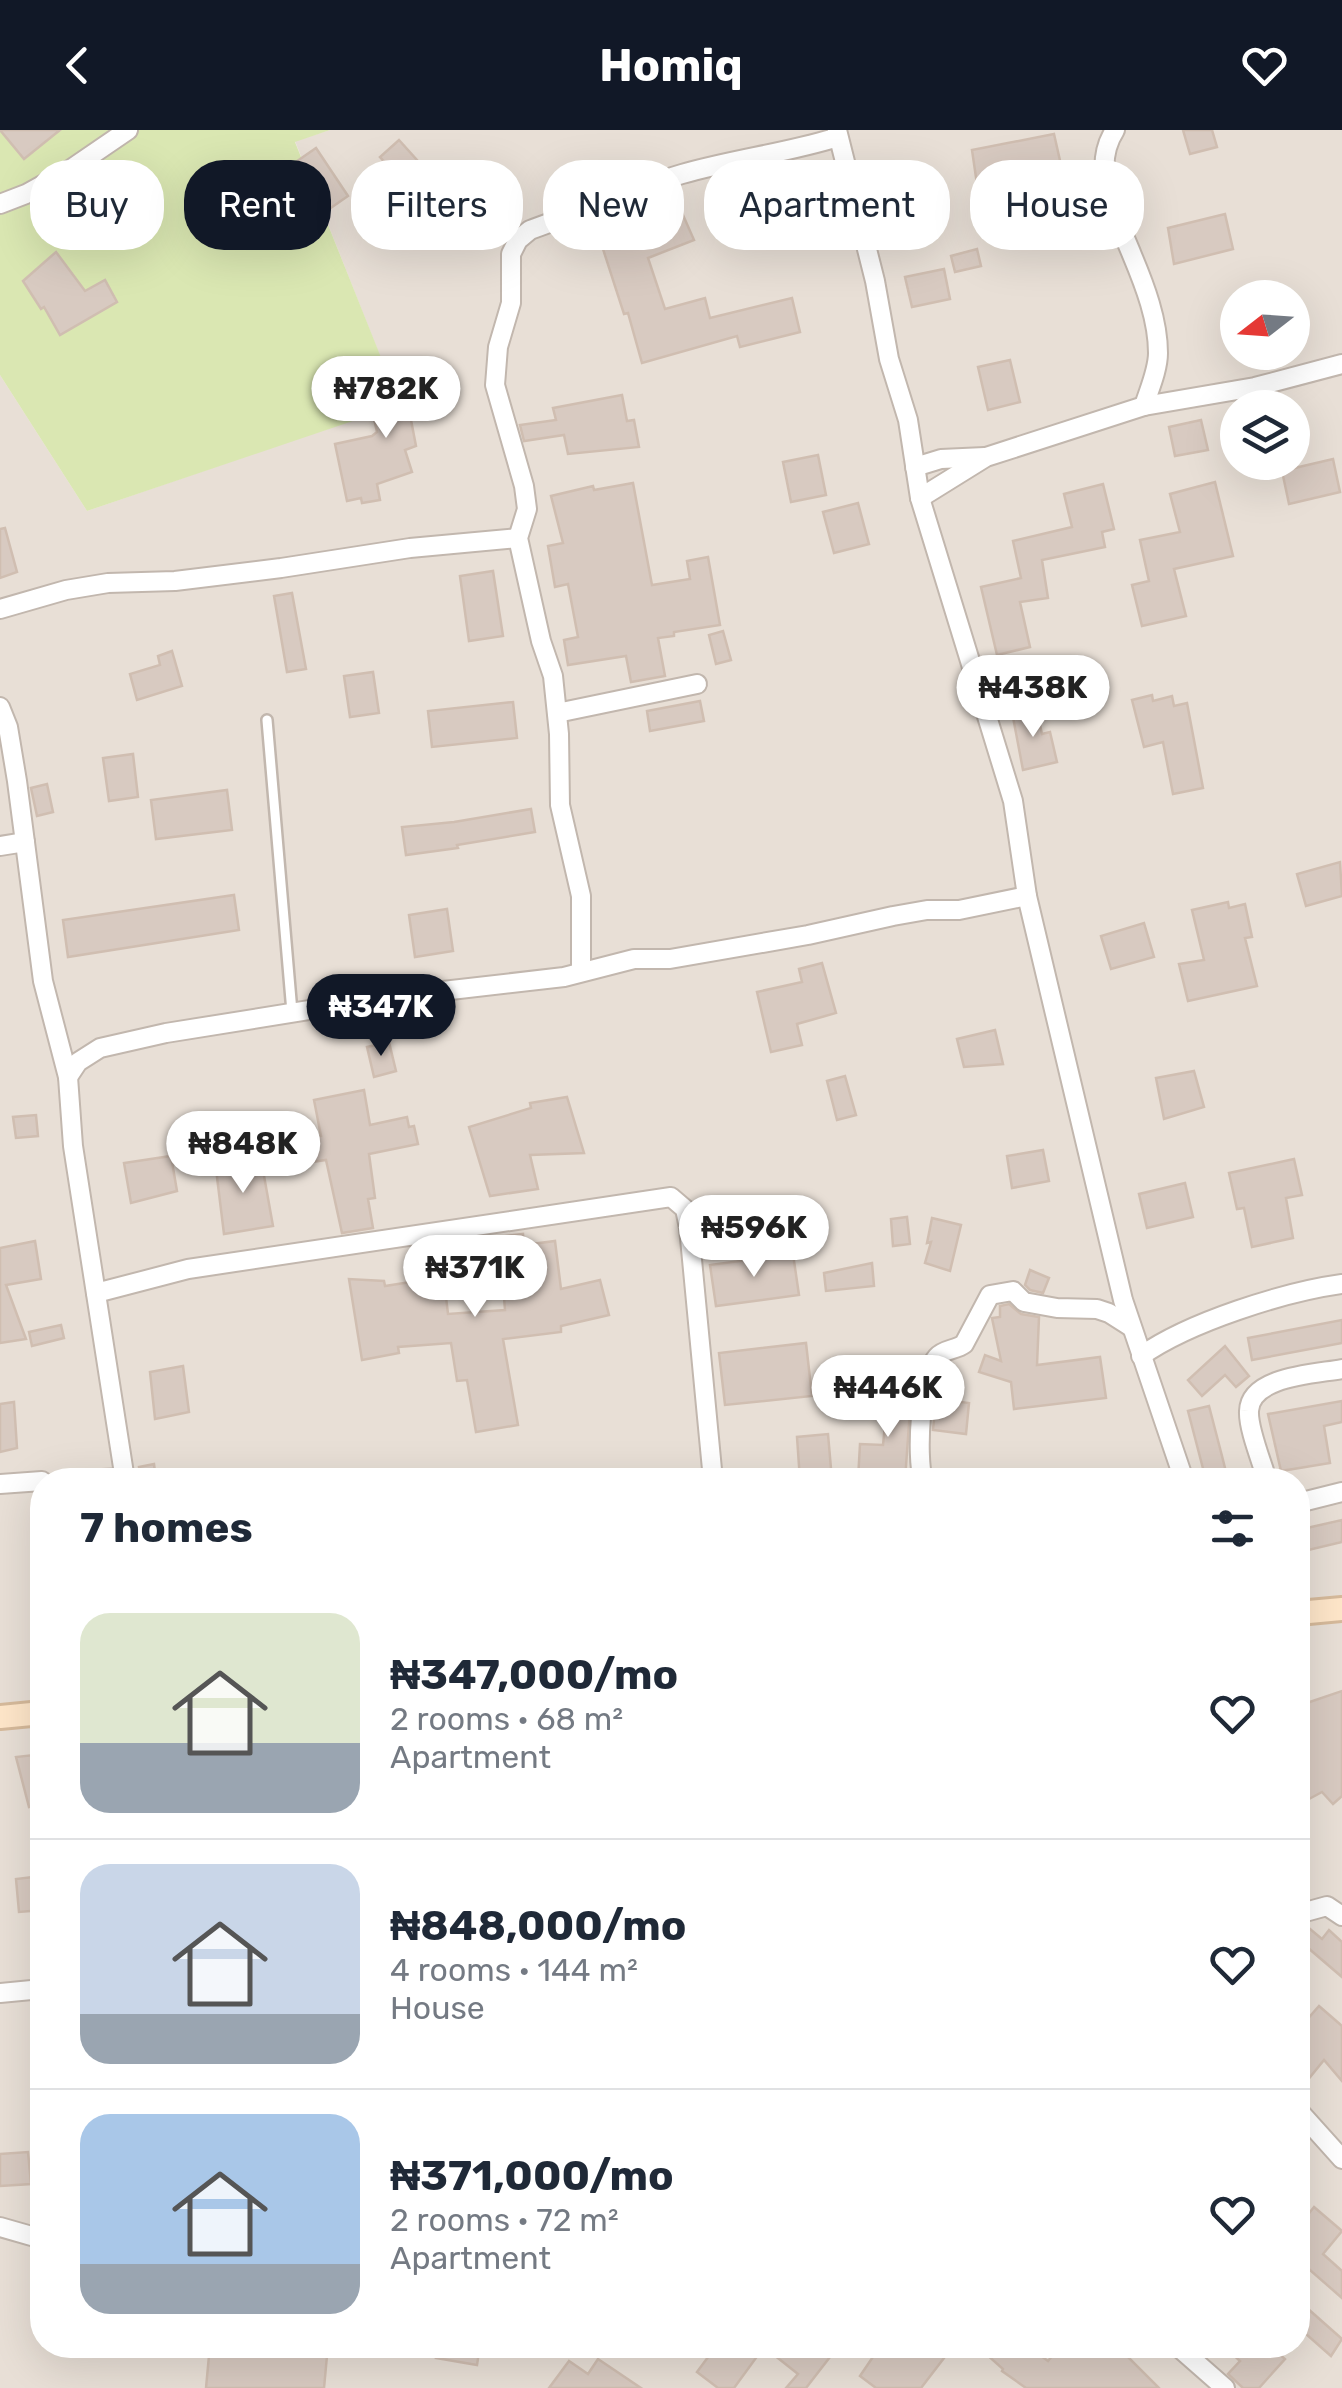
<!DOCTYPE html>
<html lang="en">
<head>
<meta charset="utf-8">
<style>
  body { margin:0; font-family:Rubik,sans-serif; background:#f6f6f7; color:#1f2937; height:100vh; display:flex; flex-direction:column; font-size:38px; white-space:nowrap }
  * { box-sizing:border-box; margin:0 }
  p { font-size:32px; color:#747a83 }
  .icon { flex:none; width:55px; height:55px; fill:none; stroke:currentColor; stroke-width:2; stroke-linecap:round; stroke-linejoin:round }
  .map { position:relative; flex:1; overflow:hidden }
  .panel { position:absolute; left:30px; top:1338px; width:1280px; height:890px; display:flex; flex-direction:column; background:#fff; border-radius:40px; box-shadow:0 10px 40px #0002 }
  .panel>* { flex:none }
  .hud { position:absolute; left:30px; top:30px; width:1282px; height:90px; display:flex; gap:20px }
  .needle { width:65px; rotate:253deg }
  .buttons { position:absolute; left:1220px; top:150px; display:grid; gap:20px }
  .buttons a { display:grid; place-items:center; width:90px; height:90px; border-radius:50%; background:#fff; box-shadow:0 10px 40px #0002; font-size:50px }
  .price { position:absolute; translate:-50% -85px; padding:0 22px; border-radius:35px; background:#fff; color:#222; font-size:32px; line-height:65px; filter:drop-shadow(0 2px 5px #0008) }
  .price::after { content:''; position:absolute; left:50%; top:60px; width:30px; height:22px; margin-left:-15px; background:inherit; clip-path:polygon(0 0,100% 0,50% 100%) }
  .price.on { background:#111827; color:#fff }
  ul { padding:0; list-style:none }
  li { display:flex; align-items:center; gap:30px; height:250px; padding:0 50px }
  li+li { border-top:2px solid #e0e1e3 }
  li span { display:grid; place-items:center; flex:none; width:280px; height:200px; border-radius:30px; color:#555 }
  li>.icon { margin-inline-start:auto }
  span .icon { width:120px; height:120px; fill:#fffc; stroke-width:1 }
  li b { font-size:42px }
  h2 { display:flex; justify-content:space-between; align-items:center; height:120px; padding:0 50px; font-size:42px }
  .chip { padding:0 35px; border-radius:40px; background:#fff; box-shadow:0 10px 40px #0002; font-size:35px; line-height:90px }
  .chip.on { background:#111827; color:#fff }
  header { display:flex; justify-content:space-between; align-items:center; height:130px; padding:0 50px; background:#111827; color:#fff; font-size:45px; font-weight:700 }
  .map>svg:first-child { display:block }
  .residential { fill:#e8dfd6; fill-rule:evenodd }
  .green { fill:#dae7b2 }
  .building { fill:#d8cac1; stroke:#d0beb1; stroke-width:2.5 }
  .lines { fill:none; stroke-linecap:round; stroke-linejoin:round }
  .service-casing { stroke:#c2b7ae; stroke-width:14 }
  .minor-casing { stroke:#c2b7ae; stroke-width:22 }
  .secondary-casing { stroke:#d6ba9b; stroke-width:28 }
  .service { stroke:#fff; stroke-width:9 }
  .minor { stroke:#fff; stroke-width:18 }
  .secondary { stroke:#fee6c9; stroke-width:22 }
</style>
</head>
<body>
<header><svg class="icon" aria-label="back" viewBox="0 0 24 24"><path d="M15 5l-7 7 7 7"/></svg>Homiq<svg class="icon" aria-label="heart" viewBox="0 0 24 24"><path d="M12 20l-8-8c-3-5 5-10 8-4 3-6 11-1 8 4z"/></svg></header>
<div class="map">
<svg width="1342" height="2258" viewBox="0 0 1342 2258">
  <rect width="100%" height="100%" fill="#f4eee8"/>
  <path class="residential" d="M330 0H1342V2258H0V245L87 381 399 274 295 11ZM1238 168H1292V222H1238ZM1238 278H1292V332H1238ZM42 1350H1298V2215H42Z"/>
  <polygon class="green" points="0,0 330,0 295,12 400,275 87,381 0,245"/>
  <g class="building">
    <polygon points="0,0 60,0 24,29"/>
    <polygon points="1183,0 1212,0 1217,17 1190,24"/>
    <polygon points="1054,4 1061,35 1010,45 1011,56 978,61 972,20"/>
    <polygon points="399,10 452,69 433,86 380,27"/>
    <polygon points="316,18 348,66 322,84 290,36"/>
    <polygon points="672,60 694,110 648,128 665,179 705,168 710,188 792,168 800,202 740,217 737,206 642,233 628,183 624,184 603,119 646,105 633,74"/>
    <polygon points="778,82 783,97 756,105 751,91"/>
    <polygon points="1225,84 1233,119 1174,134 1168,98"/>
    <polygon points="977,119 981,136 955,142 951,126"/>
    <polygon points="56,122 85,161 105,150 117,172 60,205 44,177 41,179 23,151"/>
    <polygon points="944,139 950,169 912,177 905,147"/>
    <polygon points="1010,230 1020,272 988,280 978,237"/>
    <polygon points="431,252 434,266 443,264 447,278 440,283 411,290 416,316 405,320 412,342 377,354 380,370 362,373 361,368 347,371 335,314 372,306 377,302 369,267"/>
    <polygon points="622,265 627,291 634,290 639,317 568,324 564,305 524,311 520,295 556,290 553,278"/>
    <polygon points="1201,290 1208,320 1175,326 1169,297"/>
    <polygon points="818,325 826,365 791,372 783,332"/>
    <polygon points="1333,329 1340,362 1289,374 1282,341"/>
    <polygon points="1215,352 1233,426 1174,439 1186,486 1142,496 1132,455 1149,451 1140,410 1180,402 1170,364"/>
    <polygon points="633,353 652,455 690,449 687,431 708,427 720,495 674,502 674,506 658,508 665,546 631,552 626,526 568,535 564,510 578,507 568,454 555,457 548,416 563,413 551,366 593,356 594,360"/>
    <polygon points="1103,354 1114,399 1102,402 1105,417 1042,430 1048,468 1020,472 1030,517 997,525 981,457 1021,448 1013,411 1072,397 1064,364"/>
    <polygon points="858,373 869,414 834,423 823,382"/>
    <polygon points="5,398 17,442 0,448 0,399"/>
    <polygon points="493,441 503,506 469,511 460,446"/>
    <polygon points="292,463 306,539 287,542 274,466"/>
    <polygon points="723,501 731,530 716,534 709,505"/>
    <polygon points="172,521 182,556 137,570 130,544 160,535 158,526"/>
    <polygon points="373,542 379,583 350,587 344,546"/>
    <polygon points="1152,565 1153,571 1172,566 1174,576 1187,573 1203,658 1173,664 1163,612 1144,617 1132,570"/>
    <polygon points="700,571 704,591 650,601 647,581"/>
    <polygon points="513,572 517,608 432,617 428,581"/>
    <polygon points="1036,577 1042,604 1050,602 1057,632 1023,640 1012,582"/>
    <polygon points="133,624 138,667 109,671 103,628"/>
    <polygon points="47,654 53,682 37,686 31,658"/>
    <polygon points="227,660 232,700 156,709 151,670"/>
    <polygon points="531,679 535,702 457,715 458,718 406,725 402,697 454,692"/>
    <polygon points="1340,732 1342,766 1306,776 1297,744"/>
    <polygon points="234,765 239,800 68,827 63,790"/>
    <polygon points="1228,772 1229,778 1245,774 1252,807 1245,808 1257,856 1188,871 1179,834 1204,830 1192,780"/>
    <polygon points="447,779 453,821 415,827 409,785"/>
    <polygon points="1144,793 1154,827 1111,839 1101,806"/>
    <polygon points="822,833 836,883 797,894 802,915 771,922 757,862 802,852 799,839"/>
    <polygon points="995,900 1003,934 964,937 957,909"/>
    <polygon points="389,912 396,941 374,947 367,917"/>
    <polygon points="1194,941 1204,977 1164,989 1156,948"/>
    <polygon points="845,946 856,985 837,990 827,951"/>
    <polygon points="364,960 370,995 407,987 409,997 414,996 418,1014 369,1024 375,1068 368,1069 373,1098 342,1103 326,1030 270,1038 266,1013 321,1006 314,970"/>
    <polygon points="567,967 584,1023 530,1025 538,1059 490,1066 469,997 531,978 530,973"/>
    <polygon points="36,985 38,1006 16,1008 13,987"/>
    <polygon points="1043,1020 1049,1051 1012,1058 1007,1026"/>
    <polygon points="171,1026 177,1061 131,1073 124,1033"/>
    <polygon points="261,1029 273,1096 224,1104 215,1031"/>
    <polygon points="1294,1029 1302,1065 1286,1068 1293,1108 1252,1117 1244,1078 1237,1079 1229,1043"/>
    <polygon points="1185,1053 1193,1087 1147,1098 1139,1064"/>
    <polygon points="907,1087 910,1114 893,1116 891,1089"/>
    <polygon points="932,1088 961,1095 950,1141 925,1133 931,1112 927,1113"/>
    <polygon points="523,1104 524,1115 555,1111 561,1159 600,1150 609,1185 561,1196 561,1202 503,1209 518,1295 476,1302 467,1250 457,1251 451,1213 398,1217 399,1223 362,1230 349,1149 384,1151 385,1156 417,1151 415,1135 423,1134 421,1118 445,1115 447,1133 442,1133 448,1184 505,1180 499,1107"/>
    <polygon points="35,1111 41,1149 6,1155 26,1209 0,1213 0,1118"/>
    <polygon points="793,1124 799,1165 716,1176 710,1135"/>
    <polygon points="872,1133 874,1156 826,1161 824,1143"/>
    <polygon points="1030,1140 1049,1148 1043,1163 1030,1160 1025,1155"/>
    <polygon points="1009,1174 1021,1184 1039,1187 1037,1235 1100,1227 1106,1268 1014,1279 1011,1252 979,1242 985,1225 1001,1231 992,1188 1000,1187 1000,1176"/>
    <polygon points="1342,1190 1342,1213 1252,1230 1248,1208"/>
    <polygon points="61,1195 64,1208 32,1216 29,1202"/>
    <polygon points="806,1213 812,1266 725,1275 719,1223"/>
    <polygon points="1225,1216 1249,1246 1236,1257 1225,1245 1202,1266 1188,1250"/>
    <polygon points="183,1236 189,1282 155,1289 150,1242"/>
    <polygon points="871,1262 911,1266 905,1350 858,1350 860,1314 883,1315 886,1284 868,1281"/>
    <polygon points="936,1269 969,1273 966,1304 933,1300"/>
    <polygon points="1342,1271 1342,1292 1324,1296 1330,1333 1281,1341 1268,1284"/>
    <polygon points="14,1272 17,1318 0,1322 0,1274"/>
    <polygon points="1209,1276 1222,1326 1228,1350 1206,1350 1188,1281"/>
    <polygon points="828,1304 832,1350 800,1350 797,1307"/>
    <polygon points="154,1334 156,1350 141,1350 139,1337"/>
    <polygon points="1342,1390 1342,1412 1300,1422 1298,1400"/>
    <polygon points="1342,1561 1342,1666 1333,1674 1322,1662 1298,1675 1298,1576"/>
    <polygon points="34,1625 42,1659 42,1674 29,1677 16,1627"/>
    <polygon points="42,1746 42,1780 19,1782 16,1749"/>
    <polygon points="1310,1799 1322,1809 1329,1800 1342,1812 1342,1847 1300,1811"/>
    <polygon points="1319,1876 1342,1896 1342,1951 1324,1930 1298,1962 1298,1900"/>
    <polygon points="28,2022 31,2054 0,2056 0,2024"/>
    <polygon points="1314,2077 1342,2101 1323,2124 1342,2141 1342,2168 1310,2140 1298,2154 1298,2097"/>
    <polygon points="1298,2170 1342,2209 1331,2226 1298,2197"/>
    <polygon points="210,2215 328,2215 324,2258 206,2258"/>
    <polygon points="439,2215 480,2215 477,2235 436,2228"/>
    <polygon points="717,2215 814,2215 830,2227 806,2258 786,2258 798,2244 764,2217 734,2258 718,2258 697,2242"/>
    <polygon points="881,2215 954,2215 921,2258 876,2258 860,2246"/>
    <polygon points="976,2215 1026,2215 1048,2231 1061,2215 1116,2215 1159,2258 1026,2258 1002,2241 1003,2239"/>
    <polygon points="1223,2215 1269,2215 1285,2229 1259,2258 1243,2258 1228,2244 1240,2231"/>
    <polygon points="598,2229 641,2258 549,2258 569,2231 588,2244"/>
  </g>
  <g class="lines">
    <g class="service-casing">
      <polyline id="service" points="267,590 292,882"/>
    </g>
    <g class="minor-casing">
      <g id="minor">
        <polyline points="837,0 875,151 889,229 908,290 920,368 1013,671 1027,766 1123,1170 1184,1350"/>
        <path d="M1115 0C1089 40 1117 87 1132 125 1145 156 1158 190 1158 223 1158 240 1149 260 1144 276"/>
        <polyline points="0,74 26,64 71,39 128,0"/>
        <polyline points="915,337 941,329 985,327"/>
        <polyline points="920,368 986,327 1144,276 1255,257 1342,234"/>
        <polyline points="0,479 66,460 108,453 175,451 281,438 410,418 518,408"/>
        <polyline points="0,577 8,597 17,651 43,851 68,947 73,1016 125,1350"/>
        <polyline points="557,583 697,554"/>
        <polyline points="0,716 25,712"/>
        <path d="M581 842V766L560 675 559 604 553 546 541 511 518 408 527 379 524 356 495 255 498 217 511 173V124L518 110 530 100C581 82 631 59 682 44 734 29 787 23 838 7"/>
        <polyline points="68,947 78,932 100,918 166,903 390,867 564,847 634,829 670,829 808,805 893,786 927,780 959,780 1027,766"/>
        <polyline points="96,1163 188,1139 671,1067 685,1079 689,1098 713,1350"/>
        <path d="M1141 1226C1189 1192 1284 1162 1342 1154"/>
        <polyline points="79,1350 125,1348"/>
        <polyline points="410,1350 414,1350"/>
        <path d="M923 1350C916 1326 920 1246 937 1227 944 1219 956 1220 964 1214L990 1165 1013 1161 1024 1172 1057 1178 1097 1179 1109 1183 1131 1197"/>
        <path d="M1267 1350C1262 1332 1248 1299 1249 1281 1250 1246 1316 1244 1342 1239"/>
        <polyline points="0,1354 42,1351"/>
        <polyline points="1298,1373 1342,1362"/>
        <polyline points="1298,1784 1327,1776 1342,1786"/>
        <polyline points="0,1863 42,1859"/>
        <polyline points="1298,1980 1342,2029"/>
        <polyline points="0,2097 42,2109"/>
        <polyline points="1176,2215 1225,2258"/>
      </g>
    </g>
    <g class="secondary-casing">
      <g id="secondary">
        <polyline points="1298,1483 1342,1479"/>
        <polyline points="0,1587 42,1583"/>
      </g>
    </g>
    <use href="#service" class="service"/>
    <use href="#minor" class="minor"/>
    <use href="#secondary" class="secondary"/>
  </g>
</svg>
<div class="buttons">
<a><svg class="needle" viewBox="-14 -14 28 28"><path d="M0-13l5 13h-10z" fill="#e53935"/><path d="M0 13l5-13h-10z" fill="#747a83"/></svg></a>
<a><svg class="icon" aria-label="layers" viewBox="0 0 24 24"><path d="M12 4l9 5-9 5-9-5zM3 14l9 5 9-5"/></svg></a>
</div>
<b class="price" style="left:386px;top:311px">₦782K</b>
<b class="price" style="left:1033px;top:610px">₦438K</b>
<b class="price on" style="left:381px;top:929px">₦347K</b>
<b class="price" style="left:243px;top:1066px">₦848K</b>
<b class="price" style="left:754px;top:1150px">₦596K</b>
<b class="price" style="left:475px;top:1190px">₦371K</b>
<b class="price" style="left:888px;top:1310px">₦446K</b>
<div class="hud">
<a class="chip">Buy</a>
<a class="chip on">Rent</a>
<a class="chip">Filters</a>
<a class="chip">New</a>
<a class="chip">Apartment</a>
<a class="chip">House</a>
</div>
<section class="panel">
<h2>7 homes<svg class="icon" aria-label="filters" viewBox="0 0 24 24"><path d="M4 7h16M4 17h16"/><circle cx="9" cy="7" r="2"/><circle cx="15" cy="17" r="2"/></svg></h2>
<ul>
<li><span style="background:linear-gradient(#dfe7d0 65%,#9aa5b1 0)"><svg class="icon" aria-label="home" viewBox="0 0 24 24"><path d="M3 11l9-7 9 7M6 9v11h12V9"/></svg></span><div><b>₦347,000/mo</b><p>2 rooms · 68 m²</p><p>Apartment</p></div><svg class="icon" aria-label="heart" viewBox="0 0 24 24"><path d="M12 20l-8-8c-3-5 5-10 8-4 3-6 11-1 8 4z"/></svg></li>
<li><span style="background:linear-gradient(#c9d6e8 75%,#9aa5b1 0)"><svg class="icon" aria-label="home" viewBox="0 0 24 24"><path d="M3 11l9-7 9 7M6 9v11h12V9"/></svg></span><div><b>₦848,000/mo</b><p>4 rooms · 144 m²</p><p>House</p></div><svg class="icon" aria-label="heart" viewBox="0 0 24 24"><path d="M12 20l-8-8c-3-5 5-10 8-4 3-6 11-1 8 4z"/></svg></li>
<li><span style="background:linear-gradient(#a9c7e8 75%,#9aa5b1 0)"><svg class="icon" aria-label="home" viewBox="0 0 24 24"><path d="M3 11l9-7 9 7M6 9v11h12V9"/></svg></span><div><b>₦371,000/mo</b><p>2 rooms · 72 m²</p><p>Apartment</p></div><svg class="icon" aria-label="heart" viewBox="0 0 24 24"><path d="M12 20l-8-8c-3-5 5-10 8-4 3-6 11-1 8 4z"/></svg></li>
</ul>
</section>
</div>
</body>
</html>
